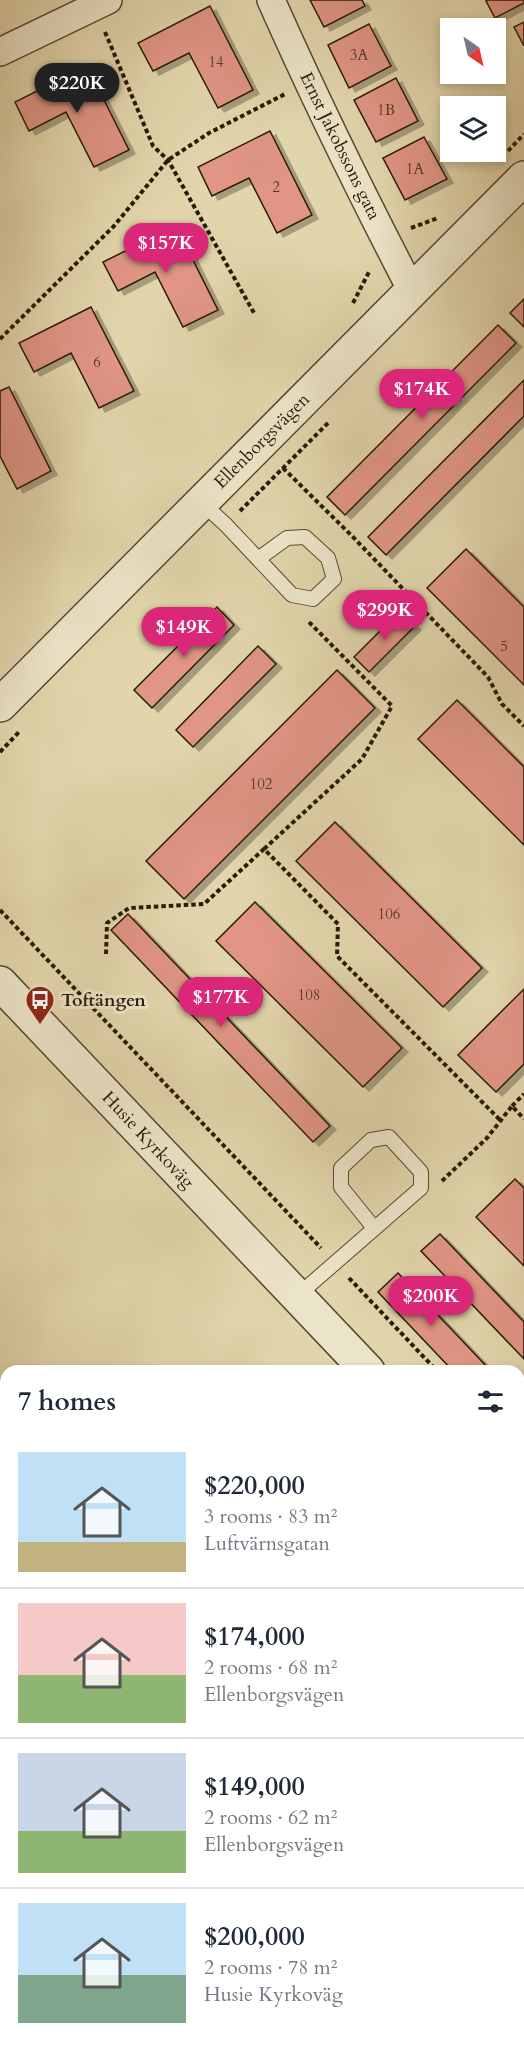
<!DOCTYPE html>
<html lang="en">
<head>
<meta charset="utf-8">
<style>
  body { margin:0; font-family:Cardo,serif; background:#f6f6f7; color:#1f2937; height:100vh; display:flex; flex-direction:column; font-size:22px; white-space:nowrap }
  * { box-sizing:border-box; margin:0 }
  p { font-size:20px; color:#747a83 }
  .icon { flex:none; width:33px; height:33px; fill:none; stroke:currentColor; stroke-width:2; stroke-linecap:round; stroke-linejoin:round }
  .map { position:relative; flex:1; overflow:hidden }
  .panel { position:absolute; left:0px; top:1365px; width:525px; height:684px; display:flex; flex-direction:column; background:#fff; border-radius:18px 18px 0 0; box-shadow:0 3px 9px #0003 }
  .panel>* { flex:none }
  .needle { width:39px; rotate:146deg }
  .fabs { position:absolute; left:440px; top:18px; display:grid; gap:12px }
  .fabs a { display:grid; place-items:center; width:66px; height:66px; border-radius:0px; background:#fff; box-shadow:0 3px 9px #0003; font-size:30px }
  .price { position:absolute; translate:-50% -51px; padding:0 14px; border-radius:21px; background:#db2777; color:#fff; font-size:20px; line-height:39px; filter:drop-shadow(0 2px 3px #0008) }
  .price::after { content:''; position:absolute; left:50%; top:36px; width:18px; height:14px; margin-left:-9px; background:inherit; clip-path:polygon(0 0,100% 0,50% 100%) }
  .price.current { background:#222; color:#fff }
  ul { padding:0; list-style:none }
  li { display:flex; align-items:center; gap:18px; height:150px; padding:0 18px }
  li+li { border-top:2px solid #e0e1e3 }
  li span { display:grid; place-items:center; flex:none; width:168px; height:120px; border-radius:0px; color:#555 }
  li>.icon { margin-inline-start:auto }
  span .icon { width:72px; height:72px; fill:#fffc; stroke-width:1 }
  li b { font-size:26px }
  h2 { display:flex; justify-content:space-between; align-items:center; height:72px; padding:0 18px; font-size:26px }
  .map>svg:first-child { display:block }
  .building { fill:#e09585; stroke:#291a07; stroke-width:1.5; filter:url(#shadow) }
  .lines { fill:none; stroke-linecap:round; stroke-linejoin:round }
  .service-casing { stroke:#574930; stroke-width:16 }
  .minor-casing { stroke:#574930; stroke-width:30 }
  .tertiary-casing { stroke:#574930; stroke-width:36 }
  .path { stroke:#291a07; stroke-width:4; stroke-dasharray:4.5 3; stroke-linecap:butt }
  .service { stroke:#ece4c8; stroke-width:14 }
  .minor { stroke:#ece4c8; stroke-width:27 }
  .tertiary { stroke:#ece4c8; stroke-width:33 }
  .labels { text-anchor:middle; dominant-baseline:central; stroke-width:6; stroke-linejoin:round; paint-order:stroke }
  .number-label { font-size:15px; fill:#573926 }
  .street-label { font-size:18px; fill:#291a07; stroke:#ece4c8 }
  .poi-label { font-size:18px; font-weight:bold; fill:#291a07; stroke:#ece4c8; text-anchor:start }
</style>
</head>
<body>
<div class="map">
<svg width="524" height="2049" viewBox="0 0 524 2049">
  <defs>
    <filter id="shadow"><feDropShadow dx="6" dy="4" stdDeviation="0" flood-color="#0004"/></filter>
  </defs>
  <rect width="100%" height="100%" fill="#e2d5ab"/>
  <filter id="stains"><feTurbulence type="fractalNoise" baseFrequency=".00333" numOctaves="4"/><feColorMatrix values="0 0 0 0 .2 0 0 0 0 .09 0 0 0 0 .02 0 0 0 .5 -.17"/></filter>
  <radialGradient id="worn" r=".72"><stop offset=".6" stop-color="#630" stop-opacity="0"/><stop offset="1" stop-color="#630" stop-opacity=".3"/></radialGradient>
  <g class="building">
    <polygon points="310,0 362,0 365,6 324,27"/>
    <polygon points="488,0 524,0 524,3 495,18 486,1"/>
    <polygon points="210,6 253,90 218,108 189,53 153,71 138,43"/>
    <polygon points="524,22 524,46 514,27"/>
    <polygon points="369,24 391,66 349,88 328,45"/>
    <polygon points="87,66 129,150 94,167 66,112 29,131 15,102"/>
    <polygon points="396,78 418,121 376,142 354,100"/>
    <polygon points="270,131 312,215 277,233 249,178 212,196 198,167"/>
    <polygon points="424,137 447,179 405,200 383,158"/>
    <polygon points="176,226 218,310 183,327 155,272 118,291 103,262"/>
    <polygon points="524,299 524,327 510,313"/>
    <polygon points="91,307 134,391 99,408 71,353 34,372 19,343"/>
    <polygon points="498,325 516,343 345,515 327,497"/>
    <polygon points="524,380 524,416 386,555 368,537"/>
    <polygon points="9,387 51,471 17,489 0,456 0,391"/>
    <polygon points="466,549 524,607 524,685 427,588"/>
    <polygon points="217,607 234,625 152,708 134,690"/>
    <polygon points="400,611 415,626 369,672 354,657"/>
    <polygon points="258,646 276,664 193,747 176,730"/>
    <polygon points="337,670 375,708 184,899 146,861"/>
    <polygon points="457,700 524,767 524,845 418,739"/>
    <polygon points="335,822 482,968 443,1007 296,861"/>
    <polygon points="255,902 402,1048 363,1087 216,941"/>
    <polygon points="128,914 330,1126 313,1142 111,930"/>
    <polygon points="524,989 524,1064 496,1092 458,1055"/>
    <polygon points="515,1179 524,1188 524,1266 476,1217"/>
    <polygon points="440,1234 524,1322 524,1359 421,1251"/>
    <polygon points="398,1273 491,1371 453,1371 378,1292"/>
    <polygon points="519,1400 524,1406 524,1433 519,1438"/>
    <polygon points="524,1671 524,1740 520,1736 519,1737 519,1675"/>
    <polygon points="6,1883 6,1917 0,1922 0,1888"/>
    <polygon points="519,1890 524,1896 524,1919 519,1924"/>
    <polygon points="6,1917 6,1944 0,1936 0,1922"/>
    <polygon points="519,1988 524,1994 524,2031 519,2036"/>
    <polygon points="81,2043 112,2043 104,2049 85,2049"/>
    <polygon points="112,2043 147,2043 150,2048 104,2049"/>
    <polygon points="445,2043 512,2043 505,2049 438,2049"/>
  </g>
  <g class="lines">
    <g class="service-casing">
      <g id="service">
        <polyline points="201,502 226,525 292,595 313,599 334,579 328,558 305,537 287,538 258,559"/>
        <polyline points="297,1296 421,1188 421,1172 389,1137 371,1140 341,1168 341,1187 374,1228"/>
      </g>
    </g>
    <g class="minor-casing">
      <g id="minor">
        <path d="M271 0C315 99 362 195 412 291"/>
        <polyline points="0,52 108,0"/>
        <polyline points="519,1634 524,1630"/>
        <polyline points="0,1819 6,1816"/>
        <polyline points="222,2043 228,2049"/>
      </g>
    </g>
    <g class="tertiary-casing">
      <g id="tertiary">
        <polyline points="0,705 524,178"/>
        <polyline points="0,983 368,1371"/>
        <polyline points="519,1530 524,1536"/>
      </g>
    </g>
    <g class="path">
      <polyline points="105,32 153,146 168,160 254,313"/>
      <polyline points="508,151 524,134"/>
      <polyline points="411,228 438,218"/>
      <polyline points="353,303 370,270"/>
      <polyline points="0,339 114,226 168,160 209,133 285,94"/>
      <polyline points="283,468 351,535 488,677 502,704 524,726"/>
      <polyline points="240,511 328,423"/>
      <polyline points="0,752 20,731"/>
      <polyline points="264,849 362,759 392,706 308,621"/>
      <polyline points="0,910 321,1248"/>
      <polyline points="106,954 107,923 129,908 204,904 264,849 338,924 337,956 501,1121"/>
      <polyline points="512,1106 524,1094"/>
      <polyline points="442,1181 487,1138 512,1106 524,1119"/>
      <polyline points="349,1278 437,1371"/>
      <polyline points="519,1457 524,1463"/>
      <polyline points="519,1484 524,1484"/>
      <polyline points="0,1661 6,1659"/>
      <polyline points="519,1971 524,1977"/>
      <polyline points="380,2043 390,2049"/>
      <polyline points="312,2049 319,2043"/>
      <polyline points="521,2049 524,2046"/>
    </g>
    <use href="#service" class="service"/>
    <use href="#minor" class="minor"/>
    <use href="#tertiary" class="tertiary"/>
  </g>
  <defs>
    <g id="bus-pin" transform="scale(1.5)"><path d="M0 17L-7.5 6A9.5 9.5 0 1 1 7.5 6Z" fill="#8f2418" stroke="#ece4c8"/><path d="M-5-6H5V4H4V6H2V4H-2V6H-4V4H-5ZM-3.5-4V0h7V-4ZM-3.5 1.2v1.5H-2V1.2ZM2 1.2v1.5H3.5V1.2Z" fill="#fff"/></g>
  </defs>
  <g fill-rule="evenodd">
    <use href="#bus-pin" x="40" y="1000"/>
  </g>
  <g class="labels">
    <g class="number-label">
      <text x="359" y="55">3A</text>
      <text x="216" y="62">14</text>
      <text x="386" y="110">1B</text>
      <text x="415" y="169">1A</text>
      <text x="276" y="187">2</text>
      <text x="97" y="362">6</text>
      <text x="504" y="646">5</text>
      <text x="261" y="784">102</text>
      <text x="389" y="914">106</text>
      <text x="309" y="995">108</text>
    </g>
    <g class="street-label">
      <text transform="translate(340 146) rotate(64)">Ernst Jakobssons gata</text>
      <text transform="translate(262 441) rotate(-45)">Ellenborgsvägen</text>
      <text transform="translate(148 1140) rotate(47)">Husie Kyrkoväg</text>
    </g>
    <g class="poi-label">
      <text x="61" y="1000">Toftängen</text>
    </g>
  </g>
  <rect width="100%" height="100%" filter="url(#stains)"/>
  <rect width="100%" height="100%" fill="url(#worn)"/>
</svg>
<div class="fabs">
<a><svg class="needle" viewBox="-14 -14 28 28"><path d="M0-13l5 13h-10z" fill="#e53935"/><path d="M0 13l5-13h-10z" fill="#747a83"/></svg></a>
<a><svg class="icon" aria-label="layers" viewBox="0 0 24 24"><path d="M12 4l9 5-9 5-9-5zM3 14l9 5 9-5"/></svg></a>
</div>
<b class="price current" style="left:77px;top:114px">$220K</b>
<b class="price" style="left:166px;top:274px">$157K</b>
<b class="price" style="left:422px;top:420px">$174K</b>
<b class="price" style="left:385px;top:641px">$299K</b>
<b class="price" style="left:184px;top:658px">$149K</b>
<b class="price" style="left:221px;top:1028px">$177K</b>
<b class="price" style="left:431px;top:1327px">$200K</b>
<section class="panel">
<h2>7 homes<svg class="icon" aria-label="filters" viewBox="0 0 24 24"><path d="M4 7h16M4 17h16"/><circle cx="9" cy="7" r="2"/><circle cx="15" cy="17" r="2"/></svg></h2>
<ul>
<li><span style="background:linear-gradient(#bfe0f5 75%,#c2b280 0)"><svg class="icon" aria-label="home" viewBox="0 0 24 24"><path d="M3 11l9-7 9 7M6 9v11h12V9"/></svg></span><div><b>$220,000</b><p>3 rooms · 83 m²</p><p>Luftvärnsgatan</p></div></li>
<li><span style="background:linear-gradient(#f6c9c9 60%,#8fb573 0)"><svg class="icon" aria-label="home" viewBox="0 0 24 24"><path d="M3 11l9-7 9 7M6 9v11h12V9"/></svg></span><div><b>$174,000</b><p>2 rooms · 68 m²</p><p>Ellenborgsvägen</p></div></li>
<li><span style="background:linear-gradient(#c9d6e8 65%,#8fb573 0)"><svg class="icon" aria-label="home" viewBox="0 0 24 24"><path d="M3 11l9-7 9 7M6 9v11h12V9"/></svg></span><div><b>$149,000</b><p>2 rooms · 62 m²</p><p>Ellenborgsvägen</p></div></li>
<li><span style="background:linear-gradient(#bfe0f5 60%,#7fa58c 0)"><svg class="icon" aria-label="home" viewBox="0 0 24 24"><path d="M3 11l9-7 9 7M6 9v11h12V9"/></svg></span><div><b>$200,000</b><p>2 rooms · 78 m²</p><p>Husie Kyrkoväg</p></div></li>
</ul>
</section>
</div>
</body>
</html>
